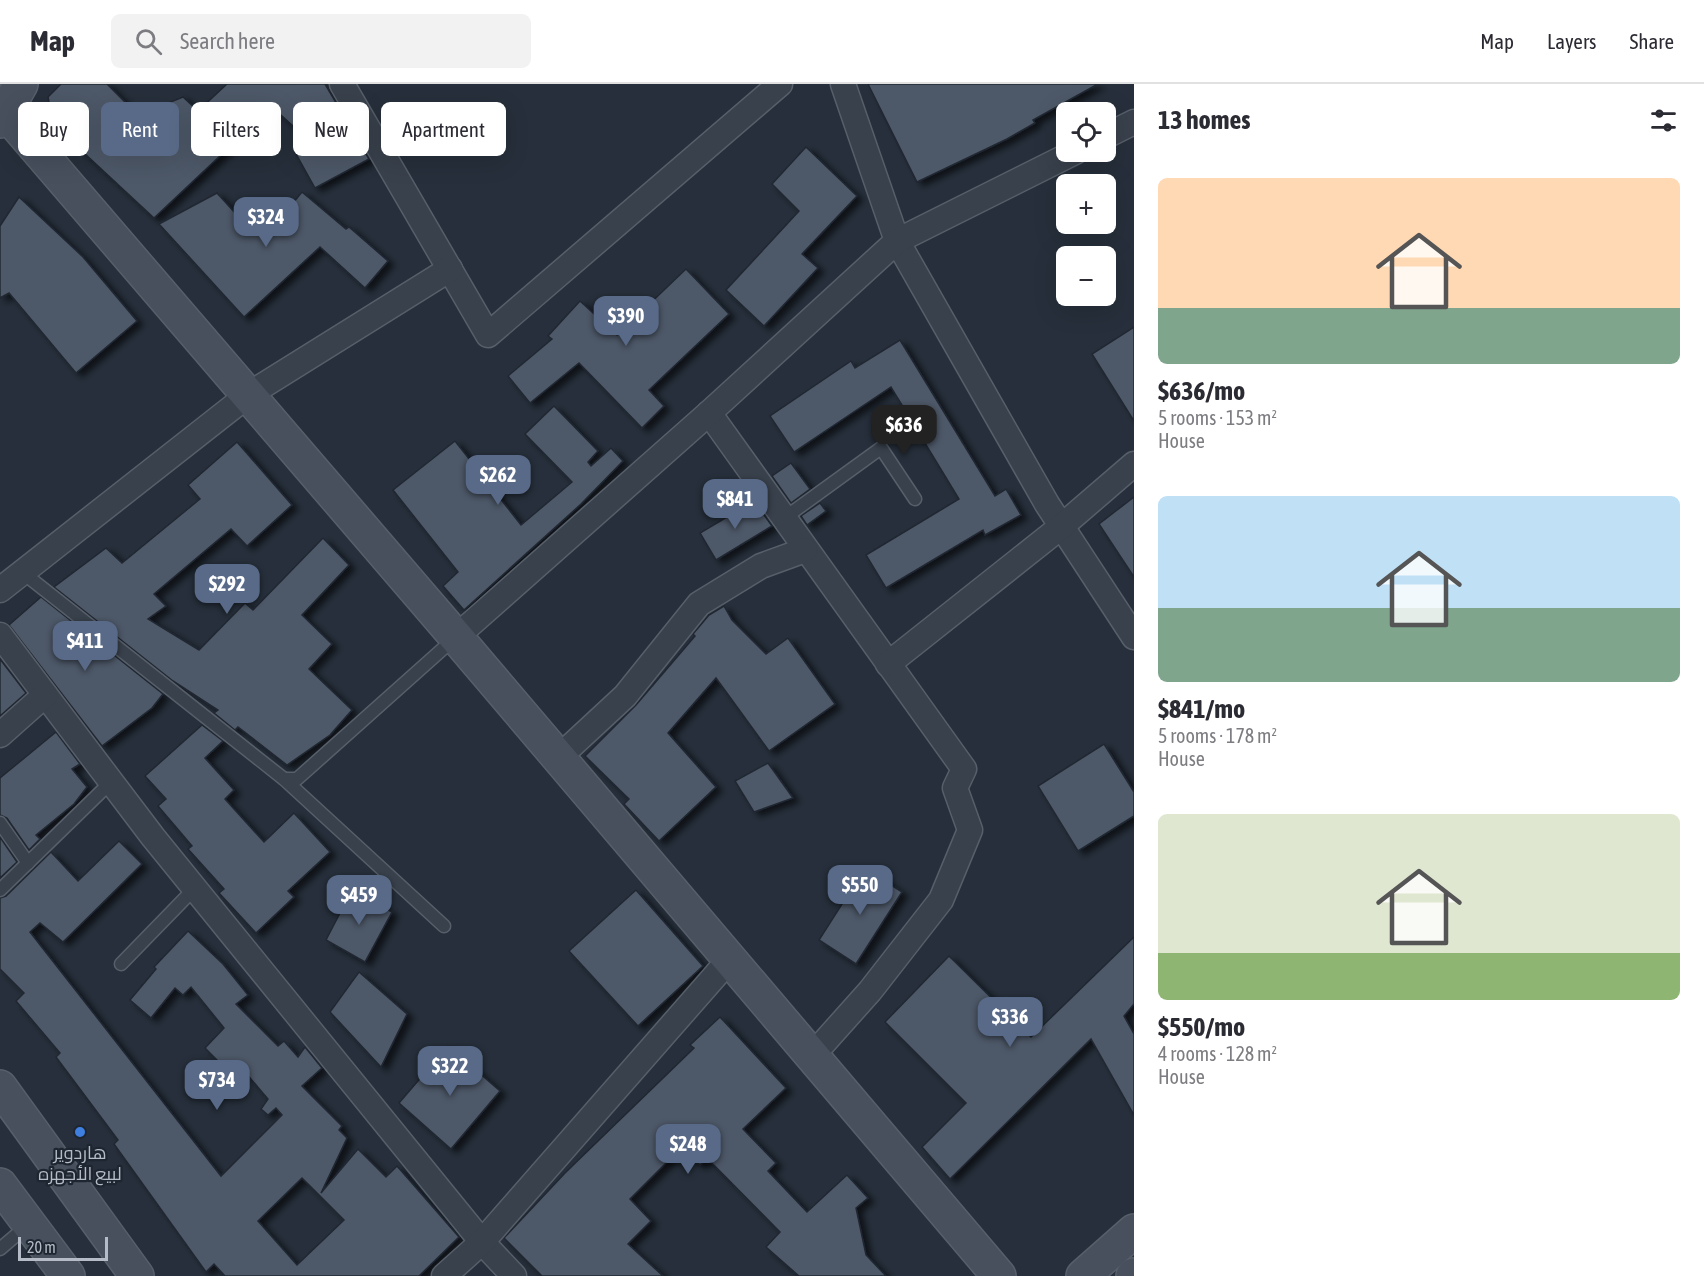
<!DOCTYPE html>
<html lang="en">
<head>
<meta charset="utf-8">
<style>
  body { margin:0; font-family:"Asap Condensed",Cairo,sans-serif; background:#f2f2f3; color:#2b2b33; height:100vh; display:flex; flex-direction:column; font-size:22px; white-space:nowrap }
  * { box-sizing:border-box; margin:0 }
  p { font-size:20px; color:#7c7c81 }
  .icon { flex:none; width:33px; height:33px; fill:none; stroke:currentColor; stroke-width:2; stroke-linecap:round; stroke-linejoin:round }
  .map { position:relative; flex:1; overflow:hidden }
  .sheet { display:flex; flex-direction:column; background:#fff; width:570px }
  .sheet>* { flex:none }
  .banner { position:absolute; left:18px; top:18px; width:570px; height:54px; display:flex; gap:12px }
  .tools { position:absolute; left:1056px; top:18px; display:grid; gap:12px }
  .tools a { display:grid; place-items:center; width:60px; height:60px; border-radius:9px; background:#fff; box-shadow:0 6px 24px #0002; font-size:30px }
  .scale { position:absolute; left:18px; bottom:15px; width:90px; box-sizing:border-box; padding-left:6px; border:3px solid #b5bcc7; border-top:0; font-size:16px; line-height:21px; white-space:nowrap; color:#b5bcc7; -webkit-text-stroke:4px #1e2631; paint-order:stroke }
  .price { position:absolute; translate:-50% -51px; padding:0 14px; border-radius:12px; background:#596a88; color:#fff; font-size:20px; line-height:39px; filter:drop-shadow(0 2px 3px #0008) }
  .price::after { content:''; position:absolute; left:50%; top:36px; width:18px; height:14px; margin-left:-9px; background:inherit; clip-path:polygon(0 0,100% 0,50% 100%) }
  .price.active { background:#222; color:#fff }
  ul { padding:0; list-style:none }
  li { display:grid; align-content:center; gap:12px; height:318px; padding:0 24px }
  li span { display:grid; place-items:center; height:186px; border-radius:9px; color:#555 }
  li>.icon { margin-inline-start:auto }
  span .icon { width:108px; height:108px; fill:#fffc; stroke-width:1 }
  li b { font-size:26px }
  h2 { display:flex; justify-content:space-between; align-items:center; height:72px; padding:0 24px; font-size:26px }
  .pill { padding:0 21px; border-radius:9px; background:#fff; box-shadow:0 6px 24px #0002; font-size:21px; line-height:54px }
  .pill.active { background:#596a88; color:#fff }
  header { display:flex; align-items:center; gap:36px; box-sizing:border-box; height:84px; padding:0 30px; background:#fff; border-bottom:2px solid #e1e1e2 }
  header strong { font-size:28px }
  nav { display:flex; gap:33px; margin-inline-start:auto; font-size:21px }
  .search { width:420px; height:54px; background:#f2f2f3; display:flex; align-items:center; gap:15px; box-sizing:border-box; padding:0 21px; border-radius:9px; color:#7c7c81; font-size:22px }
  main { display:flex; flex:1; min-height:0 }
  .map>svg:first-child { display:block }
  .building { fill:#4e5967; stroke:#202833; stroke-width:1.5; fill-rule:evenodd; filter:url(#shadow) }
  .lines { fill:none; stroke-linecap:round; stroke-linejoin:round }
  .lane-casing { stroke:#575f6a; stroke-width:15 }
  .street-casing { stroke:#575f6a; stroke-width:27 }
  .secondary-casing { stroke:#575f6a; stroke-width:36 }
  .lane { stroke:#39414c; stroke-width:12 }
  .street { stroke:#39414c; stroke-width:24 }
  .secondary { stroke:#48505e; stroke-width:33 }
  .shop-dot { fill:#3f7fe0; stroke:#1e2631; stroke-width:2 }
  .labels { text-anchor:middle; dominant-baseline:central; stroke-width:4.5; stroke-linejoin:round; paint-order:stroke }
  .poi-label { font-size:18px; fill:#b5bcc7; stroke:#1e2631 }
</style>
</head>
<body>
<header>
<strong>Map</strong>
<div class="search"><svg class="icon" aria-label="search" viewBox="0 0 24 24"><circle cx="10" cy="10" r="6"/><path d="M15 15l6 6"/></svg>Search here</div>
<nav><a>Map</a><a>Layers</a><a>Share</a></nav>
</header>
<main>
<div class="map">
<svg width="1134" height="1192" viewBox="0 0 1134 1192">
  <defs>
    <filter id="shadow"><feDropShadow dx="6" dy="4" stdDeviation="3" flood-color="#0009"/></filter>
  </defs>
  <rect width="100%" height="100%" fill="#262f3b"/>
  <g class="building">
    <polygon points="61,0 107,0 138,31 183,13 198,27 227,0 325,0 369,75 315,104 295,68 312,59 272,23 154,134 83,68 52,34 48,13"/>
    <polygon points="868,0 1098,0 1033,36 1035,39 1007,55 917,98"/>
    <polygon points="806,63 857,112 802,170 818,184 764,242 726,206 799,127 772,100"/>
    <polygon points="302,108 346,145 349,143 388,177 365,204 320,163 244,233 159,140 217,109 255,151 266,141 271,146"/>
    <polygon points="19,113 83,173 137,237 76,289 9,209 0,214 0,142"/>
    <polygon points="686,185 729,230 649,306 664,322 642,344 579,279 530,319 508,292 552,255 548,252 580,217 617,251"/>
    <polygon points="1134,243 1134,337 1092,270"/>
    <polygon points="900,256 995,412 1006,405 1021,431 985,451 983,446 886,504 866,471 959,415 891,303 794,368 770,332 851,277 855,284"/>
    <polygon points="554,322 598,367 588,378 591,382 611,364 623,377 581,420 464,526 443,502 458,488 393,406 455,357 521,441 572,398 525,350"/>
    <polygon points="237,358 292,421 247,462 231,445 154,510 166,522 148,535 199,566 245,519 253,526 323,454 349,481 302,531 332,560 309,585 352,626 330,651 287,681 238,643 235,646 214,629 218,626 173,597 54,503 106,464 122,479 200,415 188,401"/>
    <polygon points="791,379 810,405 791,419 772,392"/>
    <polygon points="1134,413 1134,493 1099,440"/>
    <polygon points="754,417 772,442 716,476 700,449"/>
    <polygon points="820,419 826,427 807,441 801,432"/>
    <polygon points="41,513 163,610 152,624 102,662 9,541"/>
    <polygon points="724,522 732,536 766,570 788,554 835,620 769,667 716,594 668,649 716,703 659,757 624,720 629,715 585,672 636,621 695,552 693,550 709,531"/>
    <polygon points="0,575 26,609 0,632"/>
    <polygon points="202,641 223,657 205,674 234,706 225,715 264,758 294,729 330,768 288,807 294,813 256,849 219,809 224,805 188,765 192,762 158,722 166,715 145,692"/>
    <polygon points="56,648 80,680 72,685 87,703 74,720 36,751 40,755 29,766 7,734 0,731 0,694"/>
    <polygon points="1104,660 1134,708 1134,732 1078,767 1038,702"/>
    <polygon points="768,679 793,714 754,728 735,697"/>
    <polygon points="0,753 17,778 0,794"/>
    <path d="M119 757 142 780 63 858 40 839 30 848 221 1092 282 1031 276 1024 268 1031 261 1025 268 1015 240 982 231 990 205 964 224 944 191 903 183 911 175 904 151 934 130 916 156 885 154 883 188 847 223 880 248 911 236 920 278 962 284 957 298 973 305 963 322 984 302 1002 342 1042 339 1046 347 1054 321 1109 358 1065 386 1093 397 1082 459 1153 419 1192H225L214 1180 206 1188 114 1060 118 1056 56 973 60 969 16 917 24 909 0 885V814L6 812 51 768 78 797ZM302 1094 344 1136 297 1181 258 1137Z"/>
    <polygon points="865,784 902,808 856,880 819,856"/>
    <polygon points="352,806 392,828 365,878 326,856"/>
    <polygon points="636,806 703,882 638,942 569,867"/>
    <polygon points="1134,853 1134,920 1124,932 1134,950 1134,1031 1091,955 950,1095 922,1063 966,1019 885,938 949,872 1031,953"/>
    <polygon points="359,888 407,930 381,983 330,928"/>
    <polygon points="720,933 786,1004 743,1045 776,1079 768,1087 807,1128 847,1091 868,1114 856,1124 866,1171 886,1192 799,1192 766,1163 780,1148 707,1074 700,1081 682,1063 630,1115 651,1137 628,1160 663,1192 542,1192 504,1154 565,1089 694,964 690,961"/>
    <polygon points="448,962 500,1007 451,1065 399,1019"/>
  </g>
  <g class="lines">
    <g class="lane-casing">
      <g id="lane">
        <polyline points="783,435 881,364 915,415"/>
        <polyline points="22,488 284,695 444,842"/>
        <polyline points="284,695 297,695 455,554"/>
        <polyline points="0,739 28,779"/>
        <polyline points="0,806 111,698"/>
        <polyline points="121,880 195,804"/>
        <polyline points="0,1165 28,1141"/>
      </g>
    </g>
    <g class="street-casing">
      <g id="street">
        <polyline points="342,0 488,251 780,0"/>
        <polyline points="843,0 897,157 1047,420 1134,553"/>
        <polyline points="1106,52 1134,38"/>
        <polyline points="709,329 964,685 955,704 970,746 941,816 870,907 811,973"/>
        <polyline points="0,506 248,311 450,185"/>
        <polyline points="0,551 153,753 482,1158 514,1192"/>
        <polyline points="456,553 709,329 897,157 1075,68"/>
        <polyline points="888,580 1062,442 1134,380"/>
        <polyline points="0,651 45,611"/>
        <polyline points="557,675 625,612 699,520 761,482 805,466"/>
        <polyline points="444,1192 482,1158 729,876"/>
      </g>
    </g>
    <g class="secondary-casing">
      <g id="secondary">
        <polyline points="5,28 456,553 999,1192"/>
        <polyline points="0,37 21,0"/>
        <polyline points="0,1003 137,1192"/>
        <polyline points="0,1101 68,1192"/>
        <polyline points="1083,1192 1134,1147"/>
        <polyline points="1133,1192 1134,1191"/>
      </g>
    </g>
    <use href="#lane" class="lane"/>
    <use href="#street" class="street"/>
    <use href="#secondary" class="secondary"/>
  </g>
  <circle class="shop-dot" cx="80" cy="1048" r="6"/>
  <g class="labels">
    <g class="poi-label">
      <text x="80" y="1068">هاردوير<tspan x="80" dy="21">لبيع الأجهزه</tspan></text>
    </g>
  </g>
</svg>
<div class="tools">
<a><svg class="icon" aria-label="locate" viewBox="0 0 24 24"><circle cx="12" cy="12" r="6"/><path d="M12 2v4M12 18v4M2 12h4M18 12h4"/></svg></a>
<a>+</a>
<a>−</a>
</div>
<div class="scale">20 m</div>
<b class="price" style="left:266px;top:164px">$324</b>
<b class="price" style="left:626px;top:263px">$390</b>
<b class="price active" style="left:904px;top:372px">$636</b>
<b class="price" style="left:498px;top:422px">$262</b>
<b class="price" style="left:735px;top:446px">$841</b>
<b class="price" style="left:227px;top:531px">$292</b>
<b class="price" style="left:85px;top:588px">$411</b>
<b class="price" style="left:860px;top:832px">$550</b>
<b class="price" style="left:359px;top:842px">$459</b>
<b class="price" style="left:1010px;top:964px">$336</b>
<b class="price" style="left:450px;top:1013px">$322</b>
<b class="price" style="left:217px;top:1027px">$734</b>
<b class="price" style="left:688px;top:1091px">$248</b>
<div class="banner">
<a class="pill">Buy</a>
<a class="pill active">Rent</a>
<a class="pill">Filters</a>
<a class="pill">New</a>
<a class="pill">Apartment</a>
</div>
</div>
<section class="sheet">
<h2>13 homes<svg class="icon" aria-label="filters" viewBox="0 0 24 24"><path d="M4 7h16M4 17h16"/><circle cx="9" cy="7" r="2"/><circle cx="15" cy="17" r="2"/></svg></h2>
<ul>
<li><span style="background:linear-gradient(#ffd9b3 70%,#7fa58c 0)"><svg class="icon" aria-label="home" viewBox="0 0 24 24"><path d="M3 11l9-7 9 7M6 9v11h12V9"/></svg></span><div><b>$636/mo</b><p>5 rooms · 153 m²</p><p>House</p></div></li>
<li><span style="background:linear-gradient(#bfe0f5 60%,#7fa58c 0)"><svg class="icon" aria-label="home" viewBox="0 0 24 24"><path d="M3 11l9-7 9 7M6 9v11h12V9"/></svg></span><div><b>$841/mo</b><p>5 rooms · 178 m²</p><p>House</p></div></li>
<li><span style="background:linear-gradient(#dfe7d0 75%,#8fb573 0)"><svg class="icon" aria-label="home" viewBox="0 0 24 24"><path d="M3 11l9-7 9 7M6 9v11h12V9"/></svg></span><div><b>$550/mo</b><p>4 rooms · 128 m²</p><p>House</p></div></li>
</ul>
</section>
</main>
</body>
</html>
